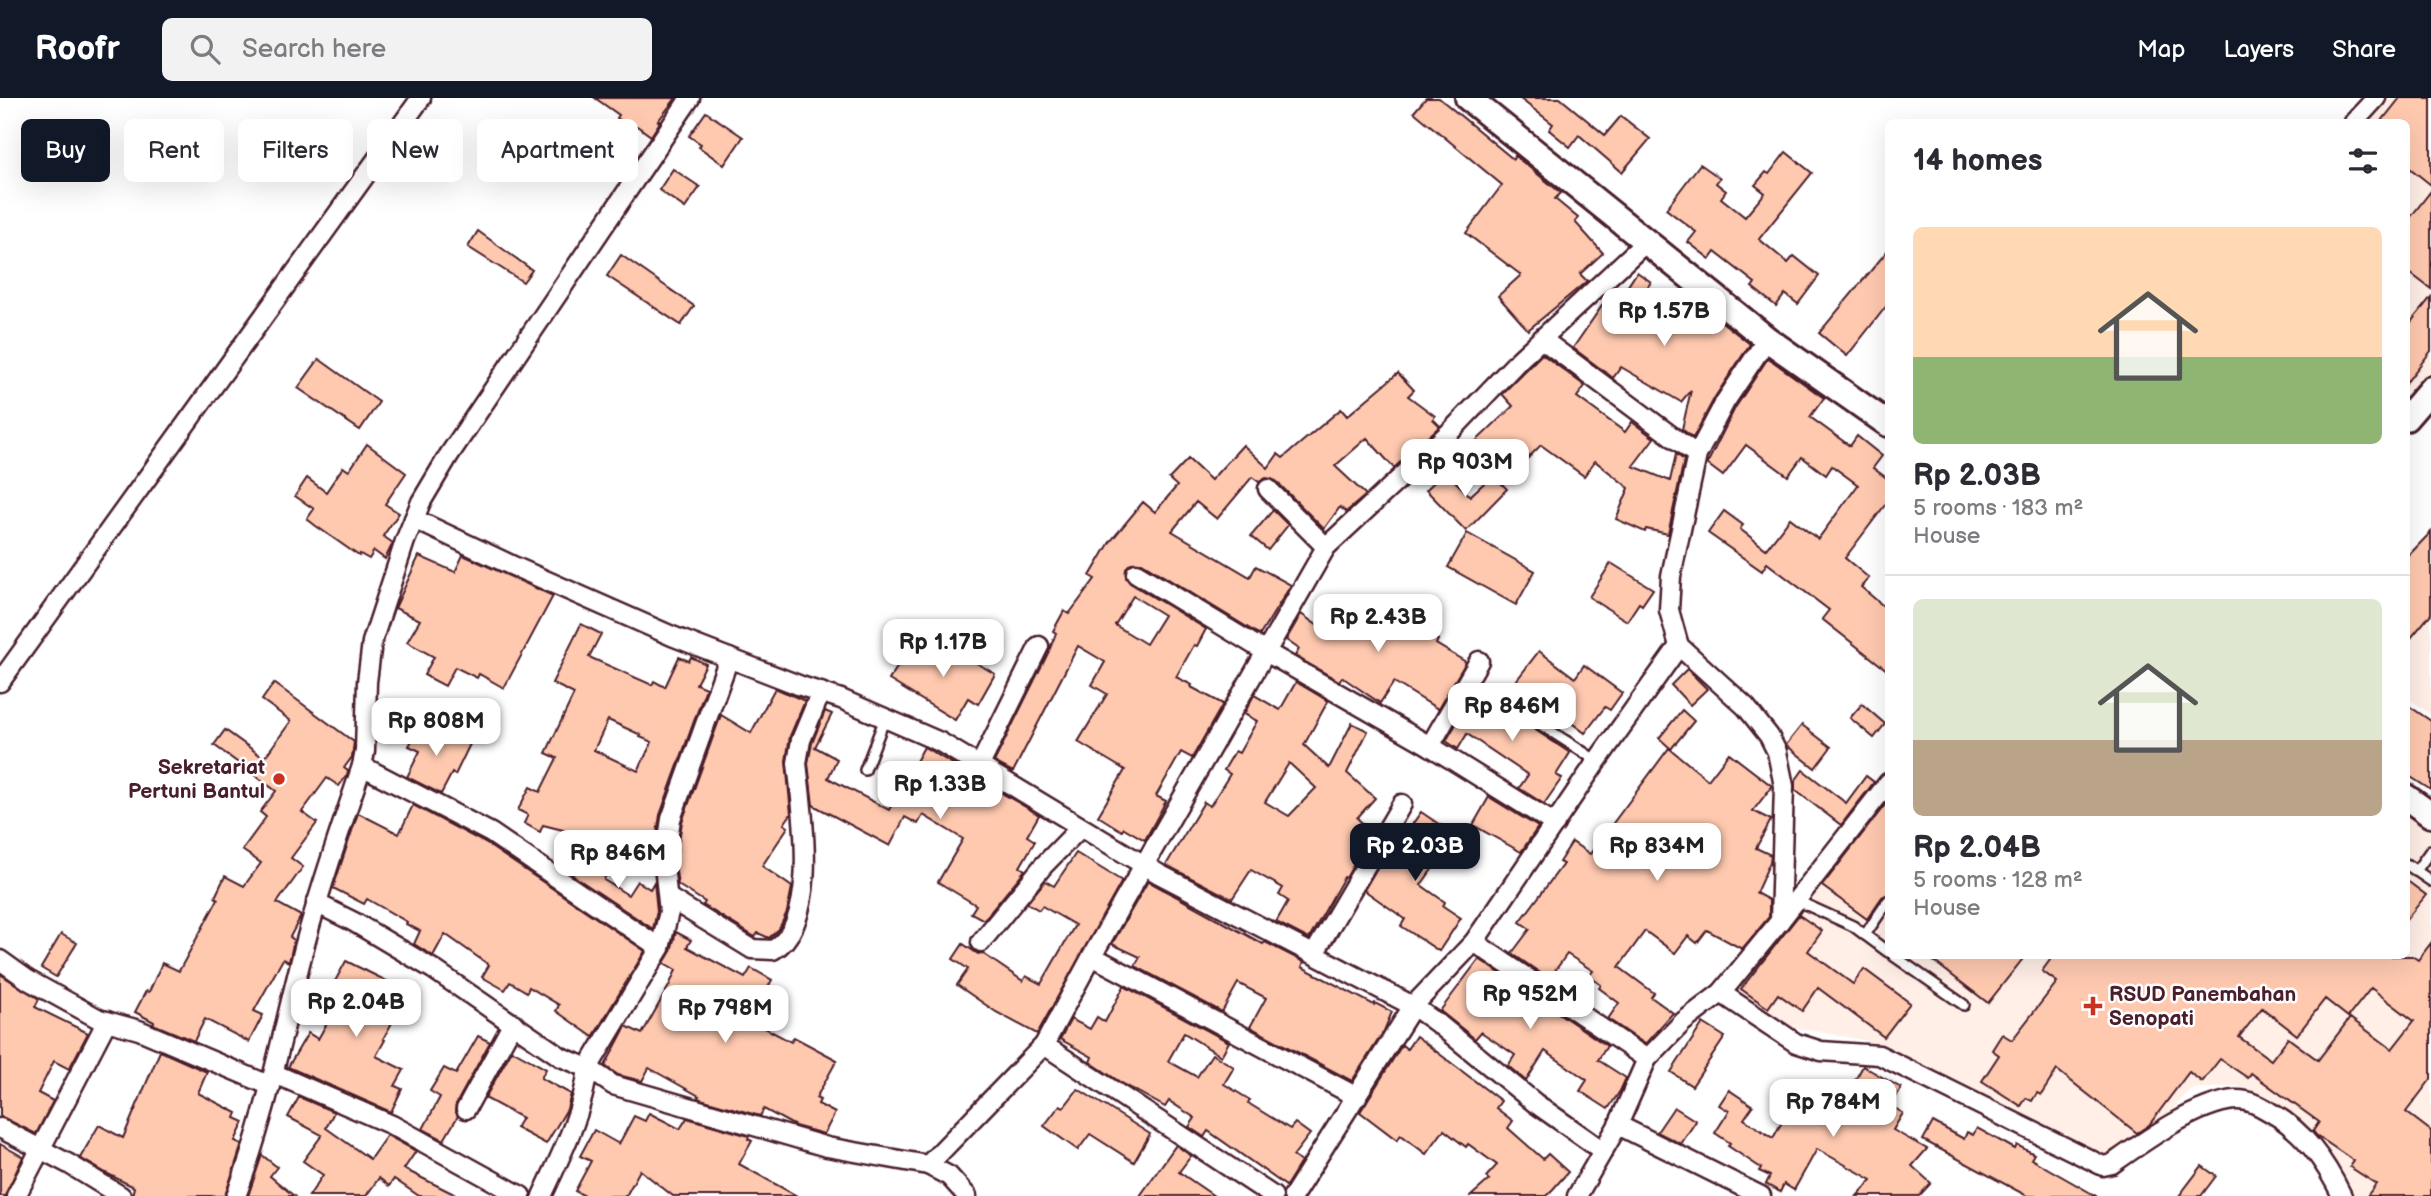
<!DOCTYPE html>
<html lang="en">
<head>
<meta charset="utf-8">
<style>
  body { margin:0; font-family:"Balsamiq Sans",sans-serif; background:#f2f2f3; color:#2b2b33; height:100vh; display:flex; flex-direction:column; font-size:26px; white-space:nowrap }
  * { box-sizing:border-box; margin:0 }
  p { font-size:23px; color:#7c7c81 }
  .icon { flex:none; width:38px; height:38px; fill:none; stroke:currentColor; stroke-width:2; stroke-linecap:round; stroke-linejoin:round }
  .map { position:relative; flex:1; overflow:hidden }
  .side { position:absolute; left:1885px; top:21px; width:525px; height:840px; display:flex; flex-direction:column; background:#fff; border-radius:10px; box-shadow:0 7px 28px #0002 }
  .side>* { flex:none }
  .banner { position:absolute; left:21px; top:21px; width:665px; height:63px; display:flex; gap:14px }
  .price { position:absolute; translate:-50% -60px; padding:0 16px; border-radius:14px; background:#fff; color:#222; font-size:23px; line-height:46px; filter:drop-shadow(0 2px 4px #0008) }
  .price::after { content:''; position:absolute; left:50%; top:42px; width:21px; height:16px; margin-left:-10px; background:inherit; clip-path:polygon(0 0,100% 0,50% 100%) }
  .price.on { background:#111827; color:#fff }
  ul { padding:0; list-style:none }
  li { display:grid; align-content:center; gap:14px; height:371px; padding:0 28px }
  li+li { border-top:2px solid #e1e1e2 }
  li span { display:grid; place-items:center; height:217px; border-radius:10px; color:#555 }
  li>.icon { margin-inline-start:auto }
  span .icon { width:126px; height:126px; fill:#fffc; stroke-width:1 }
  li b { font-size:30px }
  h2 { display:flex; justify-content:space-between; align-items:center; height:84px; padding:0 28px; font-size:30px }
  .chip { padding:0 24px; border-radius:10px; background:#fff; box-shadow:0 7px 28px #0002; font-size:24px; line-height:63px }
  .chip.on { background:#111827; color:#fff }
  header { display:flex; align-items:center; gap:42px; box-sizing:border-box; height:98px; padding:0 35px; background:#111827; color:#fff }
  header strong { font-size:33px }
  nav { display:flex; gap:38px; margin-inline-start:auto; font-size:24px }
  .search { width:490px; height:63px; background:#f2f2f3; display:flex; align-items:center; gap:18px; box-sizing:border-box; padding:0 24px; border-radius:10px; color:#7c7c81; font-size:26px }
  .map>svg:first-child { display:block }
  .built { fill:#ffefe7 }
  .building { fill:#ffc9b0; stroke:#4a1f2b; stroke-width:2; fill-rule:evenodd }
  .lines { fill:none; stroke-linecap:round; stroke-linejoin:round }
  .service-casing { stroke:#4a1f2b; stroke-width:14 }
  .minor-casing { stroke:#4a1f2b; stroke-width:23 }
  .secondary-casing { stroke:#4a1f2b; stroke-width:30 }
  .service { stroke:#fff; stroke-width:9 }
  .minor { stroke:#fff; stroke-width:18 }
  .secondary { stroke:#fff; stroke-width:24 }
  .poi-dot { fill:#c8321e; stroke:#fff; stroke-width:2.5 }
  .labels { text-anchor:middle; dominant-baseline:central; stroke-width:5; stroke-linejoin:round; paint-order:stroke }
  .poi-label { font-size:21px; font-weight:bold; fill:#4a1f2b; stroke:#fff; text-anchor:end }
</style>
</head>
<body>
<header>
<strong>Roofr</strong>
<div class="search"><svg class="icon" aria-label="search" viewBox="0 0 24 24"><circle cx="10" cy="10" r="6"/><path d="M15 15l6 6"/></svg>Search here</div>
<nav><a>Map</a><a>Layers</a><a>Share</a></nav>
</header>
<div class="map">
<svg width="2431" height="1098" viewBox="0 0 2431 1098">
  <rect width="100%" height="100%" fill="#fff"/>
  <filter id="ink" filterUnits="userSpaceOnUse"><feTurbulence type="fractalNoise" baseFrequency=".0143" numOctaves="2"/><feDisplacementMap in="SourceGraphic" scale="14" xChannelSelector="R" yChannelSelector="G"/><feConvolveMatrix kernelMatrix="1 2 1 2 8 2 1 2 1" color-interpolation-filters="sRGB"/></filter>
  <g filter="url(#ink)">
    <g class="built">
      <polygon points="2385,0 2431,0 2431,275 2406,304 2406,24 2363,24"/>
      <polygon points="2406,483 2431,504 2431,617 2406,598"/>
      <polygon points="1888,681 1888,858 2406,858 2406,717 2431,735 2431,1098 2346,1098 2282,1014 2238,988 2191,991 2119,1069 1965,986 1863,942 1787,928 1725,887"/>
    </g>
    <g class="building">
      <polygon points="595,0 676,0 658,23 660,24 651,38 637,28 634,31 617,20 619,17"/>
      <polygon points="1426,0 1439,0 1513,61 1515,58 1561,95 1555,101 1578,120 1575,124 1603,155 1580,176 1587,183 1528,232 1498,198 1521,177 1466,135 1502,87 1414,14"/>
      <polygon points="1519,0 1560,0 1605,37 1621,18 1650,41 1622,74 1579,37 1570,49 1549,32 1553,26"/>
      <polygon points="2400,0 2431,0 2431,87 2406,67 2406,24 2381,24"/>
      <polygon points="706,14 743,39 724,67 699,49 701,46 689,38"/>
      <polygon points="1786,54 1812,75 1759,141 1788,165 1794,158 1819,178 1798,206 1785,196 1776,208 1752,189 1755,185 1715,154 1710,161 1688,144 1696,134 1666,111 1700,66 1720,80 1716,85 1726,93 1721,100 1745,119 1765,95 1755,87 1766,74 1769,76"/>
      <polygon points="673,71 700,89 685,110 659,92"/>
      <polygon points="2431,93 2431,191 2406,172 2406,125"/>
      <polygon points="478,133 532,172 523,184 468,149"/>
      <polygon points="1888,152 1888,206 1847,258 1819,235"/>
      <polygon points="621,157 694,208 681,227 607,178"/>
      <polygon points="1637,174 1651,184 1647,190 1656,196 1654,200 1688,223 1699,206 1750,246 1715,299 1693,340 1682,331 1691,292 1681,304 1621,269 1613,280 1573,250 1606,202 1615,208"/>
      <polygon points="2431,199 2431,253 2406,285 2406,230"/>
      <polygon points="1542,256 1585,288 1577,299 1625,334 1632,324 1654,340 1633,368 1670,383 1676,356 1684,362 1668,436 1646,431 1645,434 1616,421 1629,390 1595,363 1584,378 1541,347 1503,385 1471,348 1513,308 1502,296"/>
      <polygon points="1768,260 1824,300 1810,319 1850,348 1857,338 1882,358 1873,370 1888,381 1888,403 1845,460 1869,480 1861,489 1888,512 1888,573 1822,521 1829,512 1767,465 1762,473 1708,435 1724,413 1743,427 1740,431 1766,451 1790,420 1818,441 1858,387 1832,368 1826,377 1802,359 1788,378 1746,347 1723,378 1707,366 1735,310"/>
      <polygon points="319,261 379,304 360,332 298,290"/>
      <path d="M1398 275 1414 292 1408 298 1435 318 1433 321 1440 328 1394 370 1367 340 1335 368 1366 397 1346 414 1340 409 1324 431 1276 383 1266 380 1259 384 1252 379 1217 421 1196 404 1172 433 1250 479 1256 468 1291 487 1260 537 1142 465H1131L1126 470V480L1130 485 1206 531 1197 548 1194 547 1176 579 1192 587 1191 589 1223 606 1192 660 1181 654 1156 698 1166 703 1145 742 1124 730 1122 733 1098 718 1125 672 1078 644 1107 596 1092 587 1105 564 1078 548 1013 674 994 664 1049 553 1056 535 1053 533 1064 513 1069 516 1095 481 1090 478 1110 444 1143 404 1155 414 1177 388 1169 381 1188 361 1211 382 1243 347 1268 370 1278 356 1283 360 1341 311 1347 318ZM1133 498 1164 517 1146 546 1115 527Z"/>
      <polygon points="367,346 406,375 385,406 399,415 383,438 393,445 385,461 374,453 369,461 360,456 359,458 316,428 307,421 314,411 295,398 307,380 326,394 343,369 349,373"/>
      <polygon points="1445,373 1470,398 1493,377 1507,391 1466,433 1426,392"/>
      <polygon points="1273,412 1288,427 1268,452 1251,438"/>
      <polygon points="2431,434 2431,516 2406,546 2406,460"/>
      <polygon points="1467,435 1535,473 1516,507 1448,469"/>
      <polygon points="463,457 553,498 504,590 479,576 477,580 455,569 445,588 424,577 434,559 407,544 420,522 395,510 419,458 455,474"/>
      <polygon points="1611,465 1653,491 1642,507 1639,505 1627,523 1589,499"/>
      <polygon points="1352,500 1365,511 1367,508 1375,514 1379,507 1438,542 1436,546 1466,564 1438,611 1394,584 1380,605 1342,579 1339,583 1295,558 1299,551 1286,542 1301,516 1327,534"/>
      <path d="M581 526 601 536 589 559 652 587 654 583 665 589 679 559 689 563 691 559 706 566 696 586 706 590 660 717 654 755 621 743 619 746 543 727 540 734 524 725 528 717 518 712 530 689 540 694 557 660 546 655 574 596 552 585ZM608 622 641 637 640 639 652 644 638 673 594 652Z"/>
      <polygon points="954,544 975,559 972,562 995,576 978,606 968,600 955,622 889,582 912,546 940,563"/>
      <polygon points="1539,553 1575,580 1584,567 1622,595 1610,612 1605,609 1585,635 1516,583"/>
      <polygon points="1687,571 1707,591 1690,607 1671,587"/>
      <path d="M1296 584 1328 603 1304 647 1329 670 1352 625 1368 633 1347 675 1375 700 1357 720 1372 734 1346 780 1344 779 1309 841 1276 824 1288 803 1279 797 1283 790 1251 772 1232 801 1166 767 1204 704 1210 708 1230 676 1224 672 1235 653 1239 655 1257 623 1244 616 1254 597 1280 612ZM1289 665 1316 690 1289 718 1265 704Z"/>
      <polygon points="274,585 354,644 352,659 344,670 348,673 347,677 339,688 327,680 302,714 317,725 291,760 303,769 277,805 301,818 290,839 294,842 289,864 283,861 254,913 263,917 249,944 205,921 194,943 153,926 154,924 135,914 146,893 149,894 162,865 179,873 218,801 215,799 225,778 244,788 261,765 242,752 266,719 260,714 276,693 214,647 225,632 264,660 291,623 262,602"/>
      <polygon points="1479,587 1492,595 1489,601 1570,655 1556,677 1562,680 1544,706 1519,690 1528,677 1467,636 1458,651 1446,643"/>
      <polygon points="775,590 805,603 790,638 786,663 791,716 784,726 788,729 762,768 792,789 787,814 779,831 769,840 758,835 755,839 703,807 705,804 678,787 675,767 682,724 721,617 751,635"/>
      <polygon points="1862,606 1885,626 1874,640 1850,620"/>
      <polygon points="2406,606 2431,623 2431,692 2406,676"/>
      <polygon points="1682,612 1694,623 1671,651 1659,640"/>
      <polygon points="825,613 832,616 815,649 837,661 828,680 889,712 924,649 1039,717 1027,738 1035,743 1020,769 1025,772 984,822 971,815 976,807 938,784 963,741 923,717 918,726 905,719 890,748 813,707 808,665 812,645"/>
      <polygon points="421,625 470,646 455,677 452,675 441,696 407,679 420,653 409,648"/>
      <polygon points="1802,627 1831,649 1815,670 1786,647"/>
      <polygon points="1669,650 1708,682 1729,655 1772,688 1753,713 1771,722 1756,750 1771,757 1770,764 1756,795 1769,802 1769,819 1742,851 1707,832 1697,845 1688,838 1675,855 1645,833 1619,869 1654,895 1651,899 1673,915 1645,946 1608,921 1619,905 1599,890 1601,887 1589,878 1593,873 1567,856 1549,881 1507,852 1512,855 1530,831 1520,824 1563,766 1559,764 1572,744 1590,756"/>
      <polygon points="1803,672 1846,705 1866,678 1874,684 1841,727 1795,692 1795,683"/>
      <polygon points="1489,699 1538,729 1521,754 1473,727"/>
      <polygon points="1888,703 1888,796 1882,799 1867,821 1822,788"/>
      <polygon points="413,707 485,745 645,853 593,939 556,913 559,907 529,889 527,894 510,884 505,892 482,879 489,867 445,836 433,858 414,846 420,833 406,826 407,824 367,801 364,806 333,790 358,715 399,736"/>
      <polygon points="1421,714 1452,735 1429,767 1433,770 1421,787 1445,804 1443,808 1461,820 1439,853 1401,828 1405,821 1364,792 1394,741 1399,745"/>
      <polygon points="588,752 610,766 604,782 628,797 637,783 650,791 654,784 657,813 653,831 572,777"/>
      <polygon points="1076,755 1122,783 1037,936 996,914 957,887 968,871 953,861 963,846 978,856 982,855 1023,883 1026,878 1041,886 1075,827 1042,808 1039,812 1027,805 1045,783 1054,788"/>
      <polygon points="2406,782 2426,797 2406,822"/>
      <polygon points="1148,783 1263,846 1265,844 1304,864 1302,869 1374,907 1375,905 1392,914 1384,933 1352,983 1250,929 1266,900 1238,885 1222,914 1135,868 1140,859 1112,846"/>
      <polygon points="1799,817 1822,833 1808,853 1853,886 1864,871 1910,905 1884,939 1818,890 1802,913 1778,896 1768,910 1741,891"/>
      <polygon points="676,834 691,842 687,849 745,880 751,870 772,882 750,922 791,944 794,939 837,962 816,1000 820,1002 818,1006 835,1015 824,1036 795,1028 764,1011 760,1018 697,1000 699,998 649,970 642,983 618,977 605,968 626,928 642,936 669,888 676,872 664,865 671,853"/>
      <polygon points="61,836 77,845 56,879 41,870"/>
      <path d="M2431 845V981L2406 1014 2431 1033V1098H2367L2376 1086 2350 1069 2354 1063 2316 1037 2313 1033 2319 1024 2251 975 2248 980 2220 961 2202 984 2189 974 2149 1027 2137 1035 2057 972 2041 997 2037 995 2032 1003 2026 1000 2021 1008 1982 983 1999 957 1992 952 2002 936 2012 942 2057 884 2042 873 2053 858H2412L2418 862ZM2371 890 2414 923 2392 951 2350 920 2318 962 2288 940 2271 962 2239 939 2262 910 2297 937 2325 901 2348 919Z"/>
      <polygon points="1927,858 2025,858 1988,905"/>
      <polygon points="1479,861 1607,948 1598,962 1626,980 1620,993 1608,1011 1580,993 1587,982 1545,953 1526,983 1508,968 1515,957 1481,934 1475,941 1440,913"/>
      <polygon points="346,863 409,894 383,941 385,942 376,958 404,972 395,988 402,991 391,1014 288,969 308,935 318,941 340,902 328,896"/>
      <polygon points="0,876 39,901 35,909 88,935 69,971 54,963 38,995 53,1003 36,1036 0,1018"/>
      <polygon points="1124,888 1229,944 1221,958 1184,935 1168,963 1197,979 1212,956 1234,969 1224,986 1250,1002 1248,1005 1290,1031 1295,1025 1310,1036 1293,1058 1301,1064 1286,1088 1208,1033 1204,1039 1189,1029 1195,1020 1169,1003 1165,1009 1120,984 1090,964 1092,959 1060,941 1071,921 1090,931 1097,919 1105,924"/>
      <polygon points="1703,925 1725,939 1692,988 1671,974"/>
      <polygon points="478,938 490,944 456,1006 455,1012 458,1018 444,1042 423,1031 440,999 430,993 444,970 456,976"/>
      <polygon points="1416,938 1501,1003 1496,1010 1513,1023 1508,1030 1543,1061 1548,1056 1568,1074 1547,1098 1471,1098 1489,1082 1486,1079 1497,1067 1468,1046 1466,1049 1444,1032 1426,1056 1401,1037 1397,1042 1360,1014 1402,947 1407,951"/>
      <polygon points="512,952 546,971 541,980 571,996 567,1011 546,1046 516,1030 522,1020 485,1000"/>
      <polygon points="160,953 207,974 198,995 237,1015 235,1020 244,1024 235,1043 242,1046 225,1098 132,1098 134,1089 106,1075 80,1060 99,1027 123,1040"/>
      <polygon points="1863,968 1901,990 1891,1008 1903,1015 1893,1032 1927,1051 1912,1068 1931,1085 1919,1098 1857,1098 1872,1082 1817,1051 1794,1092 1784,1086 1780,1094 1766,1086 1770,1078 1759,1073 1761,1070 1728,1048 1730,1045 1715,1035 1729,1013 1719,1007 1729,992 1753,1008 1744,1021 1773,1040 1787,1015 1790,1017 1797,1004 1807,1010 1813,999 1838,1013"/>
      <polygon points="1078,991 1150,1036 1134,1064 1090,1036 1078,1052 1044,1028 1060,1007 1064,1009"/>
      <polygon points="299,999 334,1014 326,1030 370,1061 387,1037 416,1053 404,1071 458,1098 419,1098 394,1081 389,1088 379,1080 366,1098 309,1098 323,1077 303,1063 322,1037 288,1019"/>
      <polygon points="1674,1009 1696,1023 1681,1046 1657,1034"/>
      <polygon points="649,1015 680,1031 687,1020 749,1038 748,1041 752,1043 739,1066 797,1098 673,1098 640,1072 626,1098 585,1098 575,1093 591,1063 580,1058 594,1032 619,1046 634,1018 645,1023"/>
      <polygon points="1933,1024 1964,1041 1967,1034 1973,1037 1977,1030 2015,1051 2017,1047 2034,1056 2031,1061 2096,1098 2027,1098 1923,1042"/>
      <polygon points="0,1046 23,1059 5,1098 0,1098"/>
      <polygon points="1176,1047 1191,1058 1179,1074 1214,1098 1140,1098"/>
      <polygon points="262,1057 277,1069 270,1078 294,1098 248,1098"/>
      <polygon points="2202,1068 2216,1078 2201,1098 2179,1098"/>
    </g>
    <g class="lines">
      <g class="service-casing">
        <g id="service">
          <polyline points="1521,614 1597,663"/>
          <polyline points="865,672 885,620"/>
          <polyline points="2406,766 2431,783"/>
          <polyline points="2416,773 2431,752"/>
          <polyline points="1798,803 1853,828 1888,854"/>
          <polyline points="1865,837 1888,803"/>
          <polyline points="1894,858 1964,907"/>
        </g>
      </g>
      <g class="minor-casing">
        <g id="minor">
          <polyline points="2354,24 2376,0"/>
          <polyline points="1543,242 1697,357"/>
          <polyline points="1268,391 1326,449"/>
          <polyline points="414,421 511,467 672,538 801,588 841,601 940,644 1159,776 1413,908 1441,928 1535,1005 1603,1053"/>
          <polyline points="1136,475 1266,554 1430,648 1555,726"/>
          <polyline points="0,584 421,0"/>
          <polyline points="1430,648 1479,563"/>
          <polyline points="980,667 1039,548"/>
          <polyline points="362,668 491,735 660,850"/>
          <path d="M669 800 752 851 773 852C821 825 802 711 797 665L801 642 821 594"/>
          <polyline points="316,805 354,824 433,871 561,959 588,970 613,987 827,1049 928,1067 949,1078 967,1098"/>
          <polyline points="1780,823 1888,685"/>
          <polyline points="981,844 1043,768 1080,730"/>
          <polyline points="1474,844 1647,961"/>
          <polyline points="1314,856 1402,706"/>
          <polyline points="1092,858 1357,999"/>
          <polyline points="0,862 28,882 99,921 139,932 271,988"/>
          <path d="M1721 895 1796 945 1821 953 1879 957 2103 1068 2112 1066C2143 1044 2197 1005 2235 1002 2248 1001 2259 1007 2270 1014 2304 1033 2325 1063 2342 1098"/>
          <polyline points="1044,947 1273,1098"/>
          <polyline points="275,976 392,1027 521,1098"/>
          <polyline points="466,1011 513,925"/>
          <polyline points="1618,1027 1761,1098"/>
          <polyline points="0,1030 69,1066 121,1098"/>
          <polyline points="928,1067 1044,947 1092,858 1326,449 1453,331 1520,261 1647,143"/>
          <polyline points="16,1098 107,923"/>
          <path d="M236 1098C267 1016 283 931 305 846 321 786 342 727 362 668L365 653 367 584 372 544 405 443 421 404 449 357 690 0"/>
          <path d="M542 1098C561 1057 583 1015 588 970L660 850 669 814 664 767 671 721 729 560"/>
          <polyline points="1293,1098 1413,908 1474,844 1597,663 1679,548"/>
          <polyline points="1577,1098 1618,1027 1647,961 1683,924 1721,895 1780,823 1784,688 1777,654 1769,638 1746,609 1679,548 1669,512 1671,478 1697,357 1725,304 1767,241"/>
        </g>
      </g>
      <g class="secondary-casing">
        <g id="secondary">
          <polyline points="1468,0 1767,241 1888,326"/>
          <polyline points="2406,320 2431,291"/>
          <polyline points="2406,699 2431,717"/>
        </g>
      </g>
      <use href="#service" class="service"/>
      <use href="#minor" class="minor"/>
      <use href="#secondary" class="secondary"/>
    </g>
  </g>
  <g class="poi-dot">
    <circle cx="279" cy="681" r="7"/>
    <path d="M2089.5 897.5h7v7h7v7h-7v7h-7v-7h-7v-7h7z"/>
  </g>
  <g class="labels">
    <g class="poi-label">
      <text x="265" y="669">Sekretariat<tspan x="265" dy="24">Pertuni Bantul</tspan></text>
      <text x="2109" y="896" text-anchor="start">RSUD Panembahan<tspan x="2109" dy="24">Senopati</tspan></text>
    </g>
  </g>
</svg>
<b class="price" style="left:1664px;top:250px">Rp 1.57B</b>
<b class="price" style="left:1465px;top:401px">Rp 903M</b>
<b class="price" style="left:1378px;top:556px">Rp 2.43B</b>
<b class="price" style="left:943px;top:581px">Rp 1.17B</b>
<b class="price" style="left:1512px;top:645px">Rp 846M</b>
<b class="price" style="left:436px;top:660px">Rp 808M</b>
<b class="price" style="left:940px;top:723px">Rp 1.33B</b>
<b class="price on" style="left:1415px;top:785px">Rp 2.03B</b>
<b class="price" style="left:1657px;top:785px">Rp 834M</b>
<b class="price" style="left:618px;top:792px">Rp 846M</b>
<b class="price" style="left:1530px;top:933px">Rp 952M</b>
<b class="price" style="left:356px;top:941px">Rp 2.04B</b>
<b class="price" style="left:725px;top:947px">Rp 798M</b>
<b class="price" style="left:1833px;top:1041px">Rp 784M</b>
<div class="banner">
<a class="chip on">Buy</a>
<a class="chip">Rent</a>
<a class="chip">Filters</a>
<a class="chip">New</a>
<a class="chip">Apartment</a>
</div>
<section class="side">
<h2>14 homes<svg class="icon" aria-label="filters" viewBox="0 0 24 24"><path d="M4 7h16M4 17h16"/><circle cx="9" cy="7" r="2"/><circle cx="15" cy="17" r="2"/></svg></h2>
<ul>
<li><span style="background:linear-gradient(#ffd9b3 60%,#8fb573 0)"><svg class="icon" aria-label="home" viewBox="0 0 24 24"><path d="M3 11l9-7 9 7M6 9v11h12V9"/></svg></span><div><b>Rp 2.03B</b><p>5 rooms · 183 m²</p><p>House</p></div></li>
<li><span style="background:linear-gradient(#dfe7d0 65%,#b9a48a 0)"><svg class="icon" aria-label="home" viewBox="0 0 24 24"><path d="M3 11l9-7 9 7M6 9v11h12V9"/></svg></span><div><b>Rp 2.04B</b><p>5 rooms · 128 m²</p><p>House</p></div></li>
</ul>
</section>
</div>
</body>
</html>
